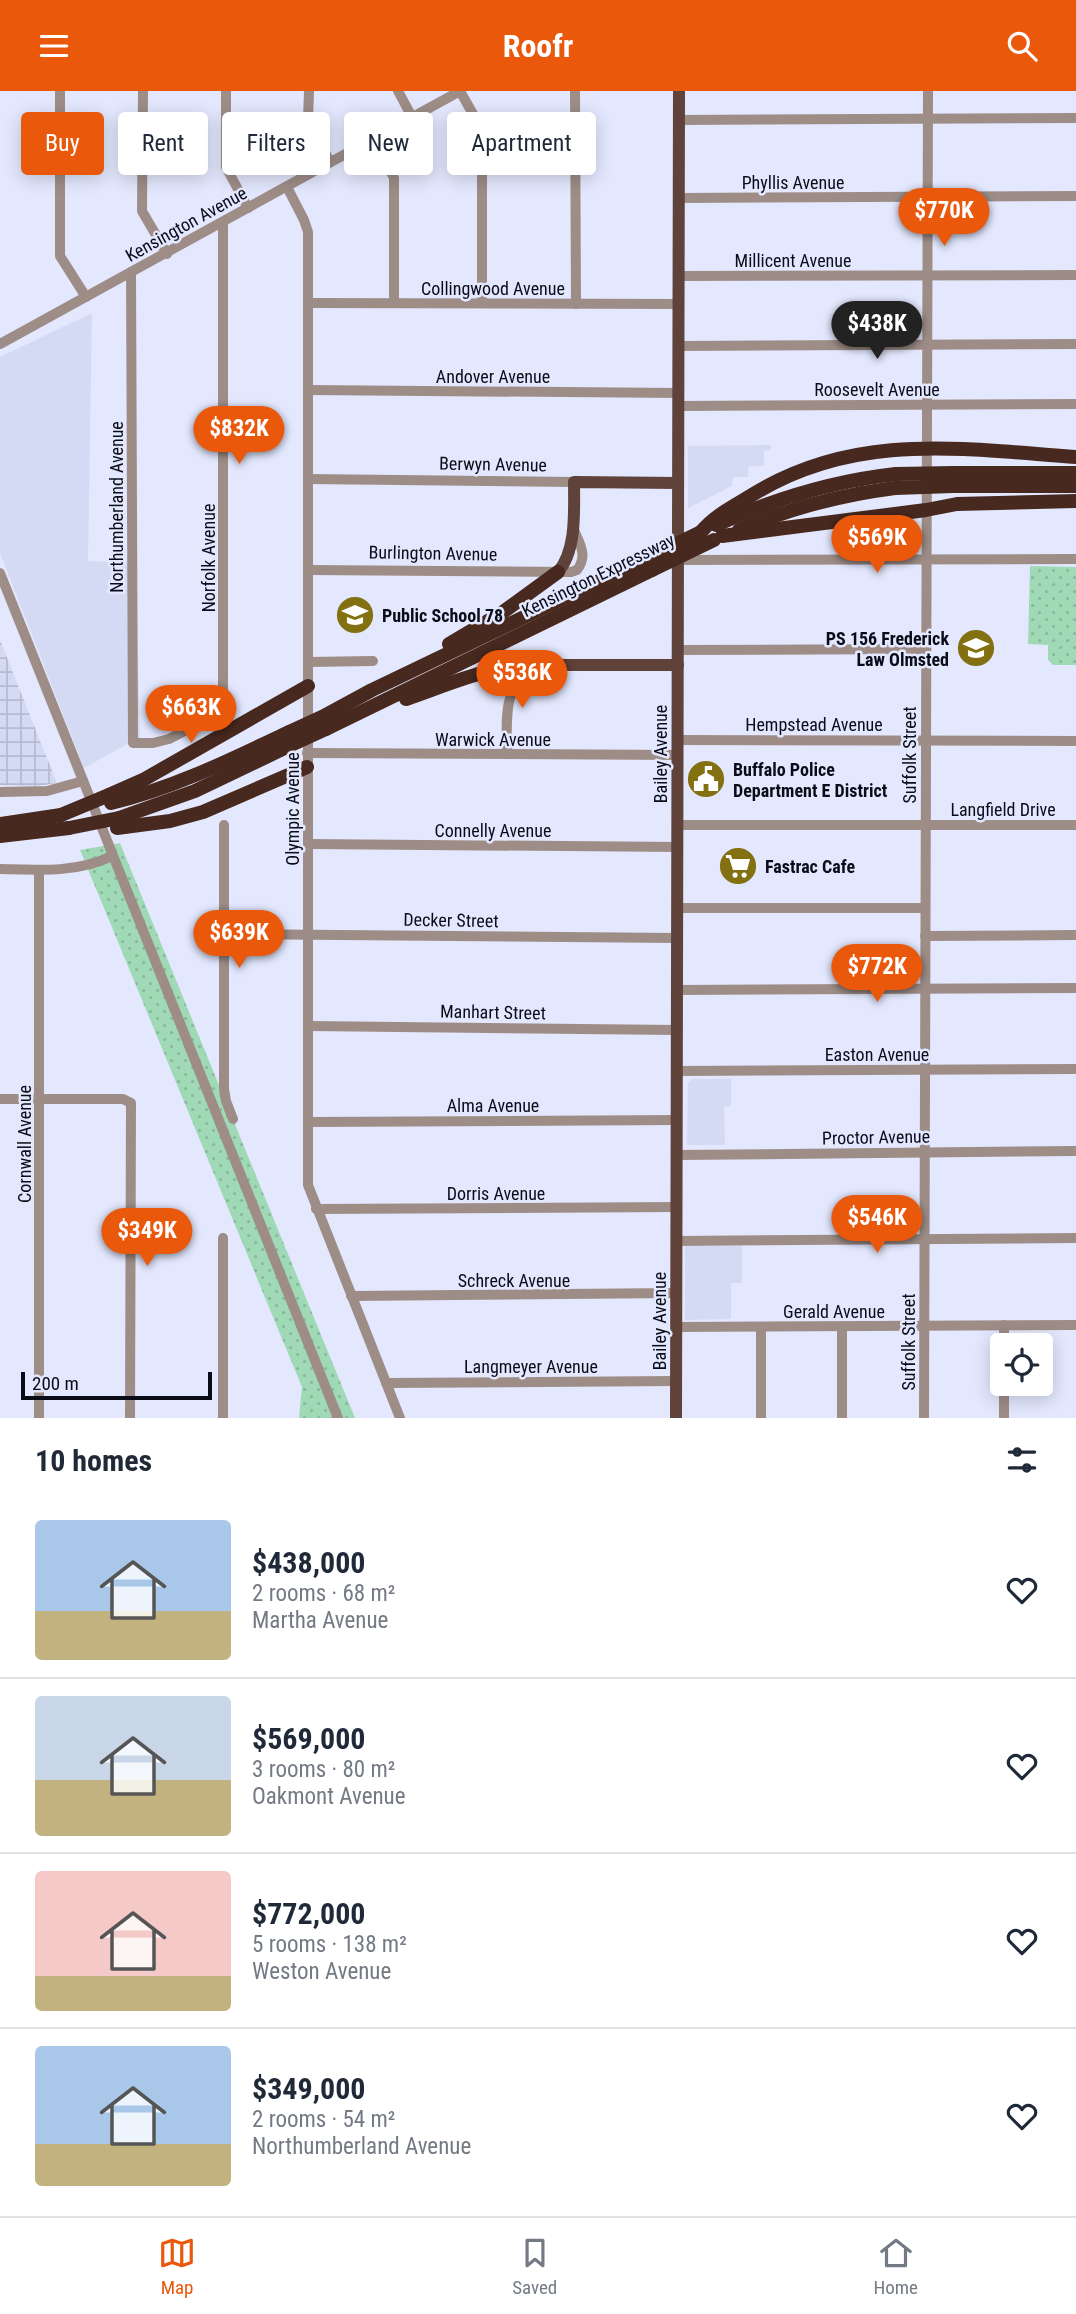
<!DOCTYPE html>
<html lang="en">
<head>
<meta charset="utf-8">
<style>
  body { margin:0; font-family:"Roboto Condensed",sans-serif; background:#f2f2f3; color:#1f2937; height:100vh; display:flex; flex-direction:column; font-size:26px; white-space:nowrap }
  * { box-sizing:border-box; margin:0 }
  p { font-size:23px; color:#747a83 }
  .icon { flex:none; width:38px; height:38px; fill:none; stroke:currentColor; stroke-width:2; stroke-linecap:round; stroke-linejoin:round }
  .map { position:relative; height:1327px; overflow:hidden }
  .details { display:flex; flex-direction:column; background:#fff; flex:1 }
  .details>* { flex:none }
  .hud { position:absolute; left:21px; top:21px; width:700px; height:63px; display:flex; gap:14px }
  .fabs { position:absolute; left:990px; top:1242px; display:grid; gap:14px }
  .fabs a { display:grid; place-items:center; width:63px; height:63px; border-radius:7px; background:#fff; box-shadow:0 4px 18px #0003; font-size:35px }
  .scale { position:absolute; left:21px; bottom:18px; width:191px; box-sizing:border-box; padding-left:7px; border:4px solid #0a0c18; border-top:0; font-size:19px; line-height:24px; white-space:nowrap; color:#0a0c18; -webkit-text-stroke:5px #e3e8fe; paint-order:stroke }
  .price { position:absolute; translate:-50% -60px; padding:0 16px; border-radius:24px; background:#ea580c; color:#fff; font-size:23px; line-height:46px; filter:drop-shadow(0 2px 4px #0008) }
  .price::after { content:''; position:absolute; left:50%; top:42px; width:21px; height:16px; margin-left:-10px; background:inherit; clip-path:polygon(0 0,100% 0,50% 100%) }
  .price.active { background:#222; color:#fff }
  ul { padding:0; list-style:none }
  li { display:flex; align-items:center; gap:21px; height:175px; padding:0 35px }
  li+li { border-top:2px solid #e0e1e3 }
  li span { display:grid; place-items:center; flex:none; width:196px; height:140px; border-radius:7px; color:#555 }
  li>.icon { margin-inline-start:auto }
  span .icon { width:84px; height:84px; fill:#fffc; stroke-width:1 }
  li b { font-size:30px }
  h2 { display:flex; justify-content:space-between; align-items:center; height:84px; padding:0 35px; font-size:30px }
  .chip { padding:0 24px; border-radius:7px; background:#fff; box-shadow:0 4px 18px #0003; font-size:24px; line-height:63px }
  .chip.active { background:#ea580c; color:#fff }
  header { display:flex; justify-content:space-between; align-items:center; height:91px; padding:0 35px; background:#ea580c; color:#fff; font-size:32px; font-weight:700 }
  .tab-bar { display:flex; justify-content:space-around; align-items:center; height:98px; border-top:2px solid #e0e1e3; background:#fff; font-size:19px; color:#747a83 }
  .tab-bar a { display:grid; justify-items:center; gap:4px }
  .tab-bar .active { color:#ea580c }
  .map>svg:first-child { display:block }
  .built { fill:#d5daf4 }
  .industrial { fill:url(#industrial-grid) }
  .green { fill:url(#green-dots) }
  .lines { fill:none; stroke-linecap:round; stroke-linejoin:round }
  .minor { stroke:#9e8d87; stroke-width:10 }
  .major { stroke:#5f423a; stroke-width:12 }
  .highway { stroke:#48291f; stroke-width:14 }
  .highway-bridge { stroke:#48291f; stroke-width:14 }
  .labels { text-anchor:middle; dominant-baseline:central; stroke-width:5; stroke-linejoin:round; paint-order:stroke }
  .street-label { font-size:18px; fill:#0a0c18; stroke:#e3e8fe }
  .poi-label { font-size:18px; font-weight:bold; fill:#0a0c18; stroke:#e3e8fe; text-anchor:start }
</style>
</head>
<body>
<header><svg class="icon" aria-label="menu" viewBox="0 0 24 24"><path d="M4 6h16M4 12h16M4 18h16"/></svg>Roofr<svg class="icon" aria-label="search" viewBox="0 0 24 24"><circle cx="10" cy="10" r="6"/><path d="M15 15l6 6"/></svg></header>
<div class="map">
<svg width="1076" height="1327" viewBox="0 0 1076 1327">
  <defs>
    <pattern id="industrial-grid" width="8" height="8" patternUnits="userSpaceOnUse" patternTransform="scale(1.75)"><rect width="8" height="8" fill="#d5daf4"/><path d="M0 4h8M4 0v8" fill="none" stroke="#b6bad0"/></pattern>
    <pattern id="green-dots" width="8" height="8" patternUnits="userSpaceOnUse" patternTransform="scale(1.75)"><rect width="8" height="8" fill="#a0d9b6"/><path d="M2 2h.1M6 6h.1" fill="none" stroke="#88b99c" stroke-width="1.8" stroke-linecap="round"/></pattern>
  </defs>
  <rect width="100%" height="100%" fill="#e3e8fe"/>
  <g class="built">
    <polygon points="92,222 88,470 136,472 140,646 84,677 0,462 0,266"/>
    <polygon points="771,354 771,359 764,360 764,375 749,375 748,386 733,386 732,395 688,417 688,355"/>
    <polygon points="692,988 731,988 731,1015 724,1016 725,1054 687,1054 688,992"/>
    <polygon points="685,1155 742,1155 742,1192 731,1192 731,1228 685,1229"/>
  </g>
  <polygon class="industrial" points="0,549 57,692 37,695 0,694"/>
  <g class="green">
    <polygon points="1030,475 1076,476 1076,574 1053,574 1048,569 1048,554 1028,553"/>
    <polygon points="120,752 355,1327 299,1327 302,1296 80,759"/>
  </g>
  <g class="lines">
    <g class="minor">
      <polyline points="60,0 60,165 86,206"/>
      <polyline points="143,0 142,120 167,163"/>
      <polyline points="226,0 226,76 248,117"/>
      <polyline points="309,0 308,29 330,71"/>
      <polyline points="398,0 412,26"/>
      <polyline points="460,0 482,39 482,212"/>
      <polyline points="575,0 576,213"/>
      <polyline points="679,29 1076,27"/>
      <polyline points="373,48 394,87 394,212"/>
      <polyline points="287,96 304,129 308,141 308,1094 400,1327"/>
      <polyline points="678,107 1076,105"/>
      <polyline points="131,181 133,652 153,652 169,648 223,620 223,131"/>
      <polyline points="678,185 1076,184"/>
      <polyline points="308,212 679,213"/>
      <polyline points="0,253 460,0"/>
      <polyline points="678,255 1076,253"/>
      <polyline points="308,299 678,302"/>
      <polyline points="678,315 1076,313"/>
      <polyline points="308,388 574,391"/>
      <polyline points="678,469 1076,468"/>
      <path d="M308 479 571 481 577 479C588 465 580 453 574 439"/>
      <polyline points="0,482 338,1327"/>
      <polyline points="678,559 925,558"/>
      <polyline points="308,571 373,570"/>
      <polyline points="678,649 1076,650"/>
      <polyline points="307,662 678,664"/>
      <path d="M507 663C507 630 501 591 538 576"/>
      <polyline points="0,701 47,700 83,690"/>
      <polyline points="224,734 224,998 226,1010 233,1028"/>
      <polyline points="678,734 1076,734"/>
      <polyline points="308,753 678,756"/>
      <path d="M0 778C37 779 78 782 112 765"/>
      <polyline points="678,817 925,817"/>
      <polyline points="224,843 677,847"/>
      <polyline points="925,845 1076,844"/>
      <polyline points="677,899 1076,897"/>
      <polyline points="308,935 677,939"/>
      <polyline points="677,980 1076,978"/>
      <polyline points="0,1008 123,1008 131,1012 130,1327"/>
      <polyline points="308,1031 677,1029"/>
      <polyline points="677,1064 1076,1060"/>
      <polyline points="316,1118 677,1116"/>
      <polyline points="677,1150 1076,1147"/>
      <polyline points="351,1205 677,1202"/>
      <polyline points="677,1236 1076,1234"/>
      <polyline points="761,1236 761,1327"/>
      <polyline points="1004,1255 1004,1234"/>
      <polyline points="386,1292 676,1290"/>
      <polyline points="39,1327 39,779"/>
      <polyline points="223,1327 223,1147"/>
      <polyline points="842,1327 842,1235"/>
      <polyline points="924,1327 928,0"/>
      <polyline points="1004,1327 1004,1293"/>
    </g>
    <g class="major">
      <path d="M558 481C577 459 574 419 574 391L678 392"/>
      <polyline points="544,574 678,574"/>
      <polyline points="676,1327 679,0"/>
    </g>
    <g class="highway">
      <polyline points="954,382 1076,382"/>
      <polyline points="953,395 1076,395"/>
      <path d="M716 434C774 408 832 390 896 383"/>
      <path d="M739 439C790 417 840 404 895 397"/>
      <path d="M701 441C715 424 733 416 752 404 855 340 962 358 1076 366"/>
      <polyline points="722,445 926,419 957,413 1076,410"/>
      <polyline points="449,553 503,521 558,481"/>
      <path d="M406 608C450 593 497 571 544 574"/>
      <polyline points="326,624 372,599 647,467"/>
      <polyline points="326,638 652,479"/>
      <polyline points="109,704 143,689 308,595"/>
      <path d="M111 712C174 697 230 669 289 641"/>
      <polyline points="119,727 195,700 291,654"/>
      <polyline points="0,733 61,724"/>
      <polyline points="117,737 170,730 203,721 307,676"/>
      <polyline points="0,745 69,737"/>
    </g>
    <g class="highway-bridge">
      <polyline points="896,383 954,382"/>
      <polyline points="895,397 953,395"/>
      <polyline points="647,467 701,441"/>
      <polyline points="652,479 714,449"/>
      <polyline points="289,641 326,624"/>
      <polyline points="291,654 326,638"/>
      <polyline points="61,724 109,704"/>
      <polyline points="69,737 119,727"/>
    </g>
  </g>
  <defs>
    <g id="school-disc" transform="scale(2.0125)"><circle r="9.5" fill="#837010" stroke="#e3e8fe"/><path d="M0-5L7-2L0 1L-7-2ZM-4 1L0 2.5L4 1V4Q0 6-4 4Z" fill="#fff"/></g>
    <g id="civic-disc" transform="scale(2.0125)"><circle r="9.5" fill="#837010" stroke="#e3e8fe"/><path d="M-.6-6.5H3V-4.5H.6V-3L4-1V1h2V6H-6V1h2V-1L-.6-3ZM-1.2 2.5V6h2.4V2.5Z" fill="#fff"/></g>
    <g id="supermarket-disc" transform="scale(2.0125)"><circle r="9.5" fill="#837010" stroke="#e3e8fe"/><path d="M-6-5.5h2.5l.6 2H6L4.5 2H-2.5L-4.4-4H-6ZM-1.5 3.2a1.3 1.3 0 1 0 .1 0ZM3 3.2a1.3 1.3 0 1 0 .1 0Z" fill="#fff"/></g>
  </defs>
  <g fill-rule="evenodd">
    <use href="#school-disc" x="355" y="524"/>
    <use href="#school-disc" x="976" y="557"/>
    <use href="#civic-disc" x="706" y="688"/>
    <use href="#supermarket-disc" x="738" y="775"/>
  </g>
  <g class="labels">
    <g class="street-label">
      <text x="793" y="91">Phyllis Avenue</text>
      <text transform="translate(186 133) rotate(-29)">Kensington Avenue</text>
      <text x="793" y="169">Millicent Avenue</text>
      <text x="493" y="197">Collingwood Avenue</text>
      <text x="493" y="285">Andover Avenue</text>
      <text x="877" y="298">Roosevelt Avenue</text>
      <text transform="translate(493 373) rotate(1)">Berwyn Avenue</text>
      <text transform="translate(116 416) rotate(-90)">Northumberland Avenue</text>
      <text transform="translate(433 462) rotate(1)">Burlington Avenue</text>
      <text transform="translate(208 467) rotate(-90)">Norfolk Avenue</text>
      <text transform="translate(598 484) rotate(-26)">Kensington Expressway</text>
      <text x="814" y="633">Hempstead Avenue</text>
      <text x="493" y="648">Warwick Avenue</text>
      <text transform="translate(660 663) rotate(-90)">Bailey Avenue</text>
      <text transform="translate(909 664) rotate(-90)">Suffolk Street</text>
      <text transform="translate(292 718) rotate(-90)">Olympic Avenue</text>
      <text x="1003" y="718">Langfield Drive</text>
      <text x="493" y="739">Connelly Avenue</text>
      <text transform="translate(451 829) rotate(1)">Decker Street</text>
      <text transform="translate(493 921) rotate(1)">Manhart Street</text>
      <text x="877" y="963">Easton Avenue</text>
      <text x="493" y="1014">Alma Avenue</text>
      <text transform="translate(876 1046) rotate(-1)">Proctor Avenue</text>
      <text transform="translate(24 1053) rotate(-90)">Cornwall Avenue</text>
      <text x="496" y="1102">Dorris Avenue</text>
      <text x="514" y="1189">Schreck Avenue</text>
      <text x="834" y="1220">Gerald Avenue</text>
      <text transform="translate(659 1230) rotate(-90)">Bailey Avenue</text>
      <text transform="translate(908 1251) rotate(-90)">Suffolk Street</text>
      <text x="531" y="1275">Langmeyer Avenue</text>
    </g>
    <g class="poi-label">
      <text x="382" y="524">Public School 78</text>
      <text x="949" y="547" text-anchor="end">PS 156 Frederick<tspan x="949" dy="21">Law Olmsted</tspan></text>
      <text x="733" y="678">Buffalo Police<tspan x="733" dy="21">Department E District</tspan></text>
      <text x="765" y="775">Fastrac Cafe</text>
    </g>
  </g>
</svg>
<div class="fabs">
<a><svg class="icon" aria-label="locate" viewBox="0 0 24 24"><circle cx="12" cy="12" r="6"/><path d="M12 2v4M12 18v4M2 12h4M18 12h4"/></svg></a>
</div>
<div class="scale">200 m</div>
<b class="price" style="left:944px;top:157px">$770K</b>
<b class="price active" style="left:877px;top:270px">$438K</b>
<b class="price" style="left:239px;top:375px">$832K</b>
<b class="price" style="left:877px;top:484px">$569K</b>
<b class="price" style="left:522px;top:619px">$536K</b>
<b class="price" style="left:191px;top:654px">$663K</b>
<b class="price" style="left:239px;top:879px">$639K</b>
<b class="price" style="left:877px;top:913px">$772K</b>
<b class="price" style="left:877px;top:1164px">$546K</b>
<b class="price" style="left:147px;top:1177px">$349K</b>
<div class="hud">
<a class="chip active">Buy</a>
<a class="chip">Rent</a>
<a class="chip">Filters</a>
<a class="chip">New</a>
<a class="chip">Apartment</a>
</div>
</div>
<section class="details">
<h2>10 homes<svg class="icon" aria-label="filters" viewBox="0 0 24 24"><path d="M4 7h16M4 17h16"/><circle cx="9" cy="7" r="2"/><circle cx="15" cy="17" r="2"/></svg></h2>
<ul>
<li><span style="background:linear-gradient(#a9c7e8 65%,#c2b280 0)"><svg class="icon" aria-label="home" viewBox="0 0 24 24"><path d="M3 11l9-7 9 7M6 9v11h12V9"/></svg></span><div><b>$438,000</b><p>2 rooms · 68 m²</p><p>Martha Avenue</p></div><svg class="icon" aria-label="heart" viewBox="0 0 24 24"><path d="M12 20l-8-8c-3-5 5-10 8-4 3-6 11-1 8 4z"/></svg></li>
<li><span style="background:linear-gradient(#c9d6e8 60%,#c2b280 0)"><svg class="icon" aria-label="home" viewBox="0 0 24 24"><path d="M3 11l9-7 9 7M6 9v11h12V9"/></svg></span><div><b>$569,000</b><p>3 rooms · 80 m²</p><p>Oakmont Avenue</p></div><svg class="icon" aria-label="heart" viewBox="0 0 24 24"><path d="M12 20l-8-8c-3-5 5-10 8-4 3-6 11-1 8 4z"/></svg></li>
<li><span style="background:linear-gradient(#f6c9c9 75%,#c2b280 0)"><svg class="icon" aria-label="home" viewBox="0 0 24 24"><path d="M3 11l9-7 9 7M6 9v11h12V9"/></svg></span><div><b>$772,000</b><p>5 rooms · 138 m²</p><p>Weston Avenue</p></div><svg class="icon" aria-label="heart" viewBox="0 0 24 24"><path d="M12 20l-8-8c-3-5 5-10 8-4 3-6 11-1 8 4z"/></svg></li>
<li><span style="background:linear-gradient(#a9c7e8 70%,#c2b280 0)"><svg class="icon" aria-label="home" viewBox="0 0 24 24"><path d="M3 11l9-7 9 7M6 9v11h12V9"/></svg></span><div><b>$349,000</b><p>2 rooms · 54 m²</p><p>Northumberland Avenue</p></div><svg class="icon" aria-label="heart" viewBox="0 0 24 24"><path d="M12 20l-8-8c-3-5 5-10 8-4 3-6 11-1 8 4z"/></svg></li>
</ul>
</section>
<nav class="tab-bar">
<a class="active"><svg class="icon" aria-label="map" viewBox="0 0 24 24"><path d="M3 6l6-2 6 2 6-2v14l-6 2-6-2-6 2zM9 4v14M15 6v14"/></svg>Map</a>
<a><svg class="icon" aria-label="saved" viewBox="0 0 24 24"><path d="M7 4h10v16l-5-4-5 4z"/></svg>Saved</a>
<a><svg class="icon" aria-label="home" viewBox="0 0 24 24"><path d="M3 11l9-7 9 7M6 9v11h12V9"/></svg>Home</a>
</nav>
</body>
</html>
